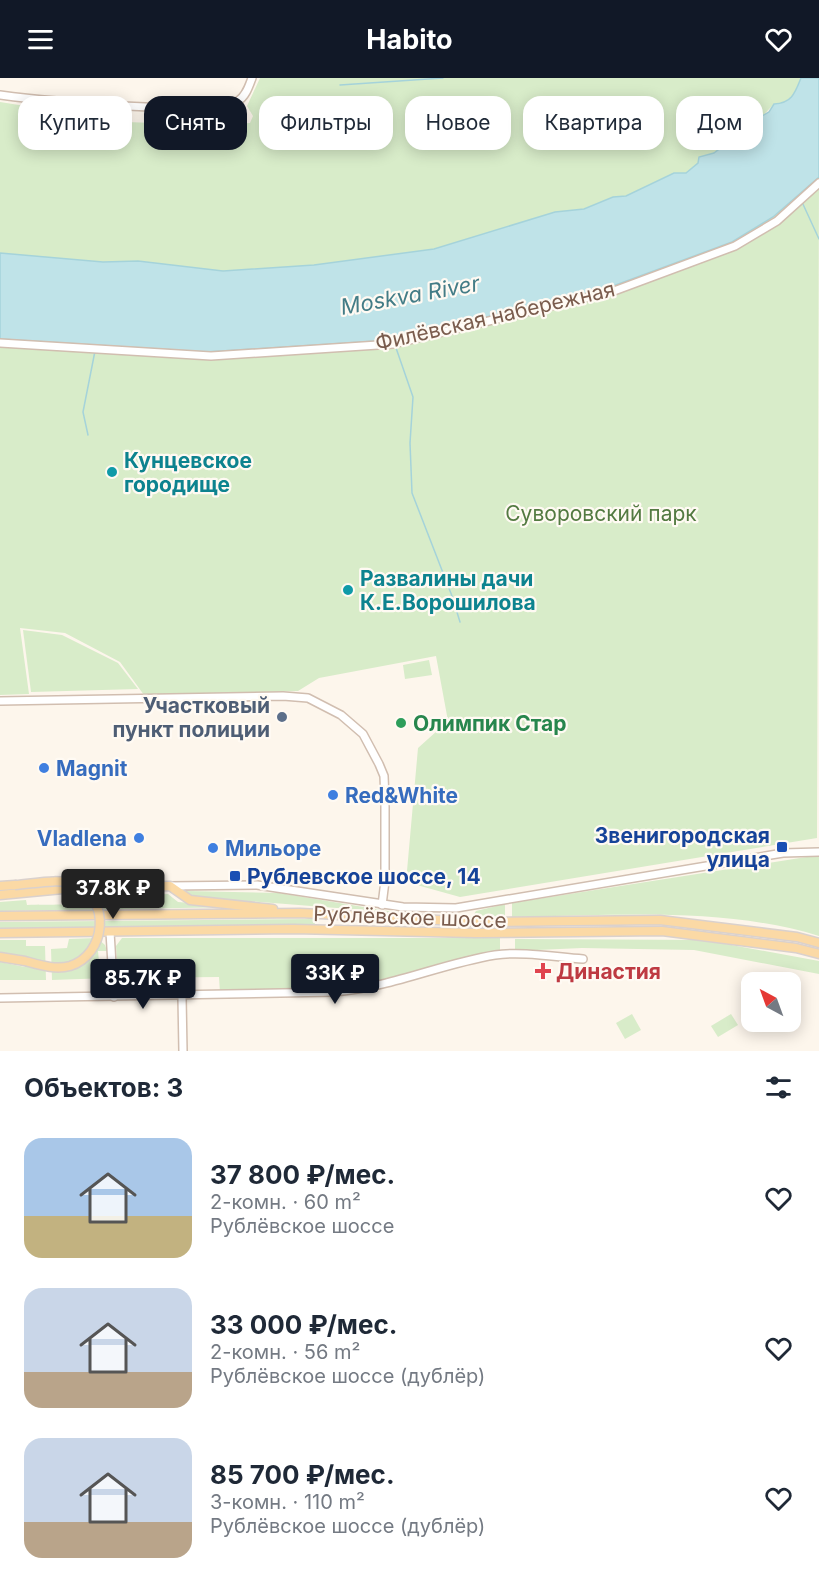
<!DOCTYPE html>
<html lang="ru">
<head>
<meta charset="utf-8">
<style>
  body { margin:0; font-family:Inter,sans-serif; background:#f6f6f7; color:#1f2937; height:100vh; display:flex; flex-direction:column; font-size:22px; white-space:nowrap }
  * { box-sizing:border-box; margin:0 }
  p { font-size:20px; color:#747a83 }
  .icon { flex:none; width:33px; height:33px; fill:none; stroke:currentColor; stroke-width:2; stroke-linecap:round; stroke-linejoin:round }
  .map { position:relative; height:973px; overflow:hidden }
  .sheet { display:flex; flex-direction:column; background:#fff; flex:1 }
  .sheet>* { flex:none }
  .banner { position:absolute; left:18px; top:18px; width:783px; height:54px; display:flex; gap:12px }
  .needle { width:39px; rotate:319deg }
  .buttons { position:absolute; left:741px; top:894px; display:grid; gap:12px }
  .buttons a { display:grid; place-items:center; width:60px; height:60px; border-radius:12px; background:#fff; box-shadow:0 3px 15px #0003; font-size:30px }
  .price { position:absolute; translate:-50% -51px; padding:0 14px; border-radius:6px; background:#111827; color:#fff; font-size:20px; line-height:39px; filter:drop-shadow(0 2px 3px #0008) }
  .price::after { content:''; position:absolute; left:50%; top:36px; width:18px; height:14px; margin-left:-9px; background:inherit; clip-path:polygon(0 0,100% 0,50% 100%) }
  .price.on { background:#222; color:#fff }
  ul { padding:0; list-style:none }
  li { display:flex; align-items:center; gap:18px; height:150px; padding:0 24px }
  li span { display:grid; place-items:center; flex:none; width:168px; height:120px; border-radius:18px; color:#555 }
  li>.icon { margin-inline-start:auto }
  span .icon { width:72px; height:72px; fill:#fffc; stroke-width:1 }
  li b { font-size:26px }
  h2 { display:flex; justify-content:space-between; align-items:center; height:72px; padding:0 24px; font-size:26px }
  .pill { padding:0 21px; border-radius:18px; background:#fff; box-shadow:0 3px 15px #0003; font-size:21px; line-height:54px }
  .pill.on { background:#111827; color:#fff }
  header { display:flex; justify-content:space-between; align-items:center; height:78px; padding:0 24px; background:#111827; color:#fff; font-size:27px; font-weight:700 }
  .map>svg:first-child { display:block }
  .green { fill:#d8ecc9 }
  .water { fill:#bfe3e8; stroke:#a5d3da; stroke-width:1.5 }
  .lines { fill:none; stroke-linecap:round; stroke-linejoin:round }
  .stream { stroke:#a5d3da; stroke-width:1.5 }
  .minor-casing { stroke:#d1beb0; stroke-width:10 }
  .major-casing { stroke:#dad1cd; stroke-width:11 }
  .minor { stroke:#fff; stroke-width:7 }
  .major { stroke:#fbd9a5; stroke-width:8 }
  .major-bridge-casing { stroke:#dad1cd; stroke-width:11; stroke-linecap:butt }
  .major-bridge { stroke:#fbd9a5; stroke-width:8 }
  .culture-dot { fill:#0f9aa8; stroke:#fffaf3; stroke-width:2 }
  .service-dot { fill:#5c6f8a; stroke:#fffaf3; stroke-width:2 }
  .leisure-dot { fill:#2e9e5b; stroke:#fffaf3; stroke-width:2 }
  .shop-dot { fill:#3f7fe0; stroke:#fffaf3; stroke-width:2 }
  .transit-dot { fill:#1a4fb4; stroke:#fffaf3; stroke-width:2 }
  .health-dot { fill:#e0444e; stroke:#fffaf3; stroke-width:2 }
  .labels { text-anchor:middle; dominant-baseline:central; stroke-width:4.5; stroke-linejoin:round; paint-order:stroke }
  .street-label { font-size:21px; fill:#7a5c4d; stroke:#fffaf3 }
  .culture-label { font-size:21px; font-weight:bold; fill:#0d838f; stroke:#fffaf3; text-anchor:start }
  .park-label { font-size:21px; fill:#537a41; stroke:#fffaf3 }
  .service-label { font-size:21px; font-weight:bold; fill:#4e5e75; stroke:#fffaf3; text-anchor:end }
  .leisure-label { font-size:21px; font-weight:bold; fill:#27864d; stroke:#fffaf3; text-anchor:start }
  .shop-label { font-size:21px; font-weight:bold; fill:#366cbe; stroke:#fffaf3; text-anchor:start }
  .transit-label { font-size:21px; font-weight:bold; fill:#164399; stroke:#fffaf3; text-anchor:end }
  .health-label { font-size:21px; font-weight:bold; fill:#be3a42; stroke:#fffaf3; text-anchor:start }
  .water-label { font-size:22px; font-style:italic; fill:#437c86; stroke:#fffaf3 }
</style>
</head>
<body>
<header><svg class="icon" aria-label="menu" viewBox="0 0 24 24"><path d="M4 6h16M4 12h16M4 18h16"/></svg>Habito<svg class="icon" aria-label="heart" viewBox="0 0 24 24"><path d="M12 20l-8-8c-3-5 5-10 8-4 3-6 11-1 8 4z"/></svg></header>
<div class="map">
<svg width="819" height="973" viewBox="0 0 819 973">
  <rect width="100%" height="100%" fill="#fdf6ec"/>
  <g class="green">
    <path d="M260 0H801C795 15 792 24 774 26L750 51 747 49 714 75 699 79 698 85 686 95H674L626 118 613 119 584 131 555 134 434 171 314 187 223 193 138 183 103 184 0 175V24L126 44 211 47 250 45 253 38 247 28Z"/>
    <polygon points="819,99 817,760 460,819 406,804 418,670 448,643 436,578 319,600 298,613 144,617 120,584 65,555 20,550 29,616 0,617 0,261 206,274 392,262 613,208 732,164 773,139"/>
    <polygon points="23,552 62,557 118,585 138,611 31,614"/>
    <polygon points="429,582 432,597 405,601 403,587"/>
    <path d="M819 777V858C721 828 613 838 512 839V825Z"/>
    <polygon points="187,813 279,815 400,835 195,819 186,817"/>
    <path d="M168 816 178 824 239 829 0 833V824L26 822 27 827C49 826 75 829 96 819Z"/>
    <polygon points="505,826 505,838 477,838 474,836 476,833"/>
    <polygon points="315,841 315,847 0,851 0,844"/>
    <polygon points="97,860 105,867 107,873 98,873 99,884 107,883 109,900 52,902 51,871 67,870 69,861"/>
    <polygon points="122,860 500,860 500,873 365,907 220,915 219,899 118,900 116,868"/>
    <polygon points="515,861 704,862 819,883 819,896 694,872 582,870 515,873"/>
    <polygon points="0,862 26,862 26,868 45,868 46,902 0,902 0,884 25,889 27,880 0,875"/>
    <polygon points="632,936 641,952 625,961 616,945"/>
    <polygon points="731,936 738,947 718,959 711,948"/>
  </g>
  <path class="water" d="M801 0H819V99L773 139 732 164 613 208 392 262 206 274 0 261V175L103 184 138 183 223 193 314 187 434 171 555 134 584 131 613 119 626 118 674 95H686L698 85 699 79 714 75 747 49 750 51 756 48 755 42 769 34 774 26C792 25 795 15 801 0Z"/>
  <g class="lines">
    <g class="stream">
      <polyline points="340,7 443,0"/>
      <polyline points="802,124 819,161"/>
      <polyline points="395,267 413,319 410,365 412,415 452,518 460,544"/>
      <polyline points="88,357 83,334 95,273"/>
    </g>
    <g class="minor-casing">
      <g id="minor">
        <path d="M0 17C37 22 212 39 238 23 246 18 249 8 252 0"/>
        <polyline points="0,265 211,278 393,266 614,213 735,168 777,143 819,105"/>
        <polyline points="0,623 283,618 308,620 341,637 363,656 379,686 384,698 385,722 385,803 382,827"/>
        <polyline points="170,808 257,807 403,829 456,830 783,775 819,774"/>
        <polyline points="110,854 114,919"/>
        <polyline points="182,919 183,973"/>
        <path d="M0 920 334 914C393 909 440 886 495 877 522 873 555 879 583 881"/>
      </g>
    </g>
    <g class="major-casing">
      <g id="major">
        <polyline points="0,808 15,807"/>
        <polyline points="0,817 84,809 170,808 190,822 273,831"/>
        <polyline points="0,838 300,835 477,844 660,842 797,859 819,865"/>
        <polyline points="0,855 293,851 476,855 662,853 796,870 819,876"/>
        <polyline points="0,879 25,883"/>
      </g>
    </g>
    <use href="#minor" class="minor"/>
    <use href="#major" class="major"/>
    <g class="major-bridge-casing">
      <path id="major-bridge" d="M15 807C33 806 57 800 74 806 112 820 106 877 70 888 55 892 40 887 25 883"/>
    </g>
    <use href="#major-bridge" class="major-bridge"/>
  </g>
  <g class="culture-dot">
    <circle cx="112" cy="394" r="6"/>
    <circle cx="348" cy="512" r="6"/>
  </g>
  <circle class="service-dot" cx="282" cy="639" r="6"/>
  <circle class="leisure-dot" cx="401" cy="645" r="6"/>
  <g class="shop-dot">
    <circle cx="44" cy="690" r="6"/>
    <circle cx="333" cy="717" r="6"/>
    <circle cx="139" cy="760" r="6"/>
    <circle cx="213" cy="770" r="6"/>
  </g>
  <g class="transit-dot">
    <rect x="776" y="763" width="12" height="12" rx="3"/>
    <rect x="229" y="792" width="12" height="12" rx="3"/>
  </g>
  <path class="health-dot" d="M540 884h6v6h6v6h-6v6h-6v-6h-6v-6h6z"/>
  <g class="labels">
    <g class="street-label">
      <text transform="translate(495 238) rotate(-13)">Филёвская набережная</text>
      <text transform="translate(410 839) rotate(2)">Рублёвское шоссе</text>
    </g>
    <g class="culture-label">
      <text x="124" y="382">Кунцевское<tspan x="124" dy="24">городище</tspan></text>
      <text x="360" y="500">Развалины дачи<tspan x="360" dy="24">К.Е.Ворошилова</tspan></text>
    </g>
    <g class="park-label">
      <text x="601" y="435">Суворовский парк</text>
    </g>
    <g class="service-label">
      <text x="270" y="627">Участковый<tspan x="270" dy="24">пункт полиции</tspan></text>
    </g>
    <g class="leisure-label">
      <text x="413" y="645">Олимпик Стар</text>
    </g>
    <g class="shop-label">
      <text x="56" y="690">Magnit</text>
      <text x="345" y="717">Red&amp;White</text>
      <text x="127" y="760" text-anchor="end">Vladlena</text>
      <text x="225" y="770">Мильоре</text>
    </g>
    <g class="transit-label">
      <text x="770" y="757">Звенигородская<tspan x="770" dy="24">улица</tspan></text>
      <text x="247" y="798" text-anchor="start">Рублевское шоссе, 14</text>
    </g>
    <g class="health-label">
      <text x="556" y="893">Династия</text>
    </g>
    <g class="water-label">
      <text transform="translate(410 217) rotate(-10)">Moskva River</text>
    </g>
  </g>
</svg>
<div class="buttons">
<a><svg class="needle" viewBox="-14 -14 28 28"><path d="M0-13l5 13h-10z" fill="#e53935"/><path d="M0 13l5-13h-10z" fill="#747a83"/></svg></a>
</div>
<b class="price on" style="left:113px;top:842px">37.8K ₽</b>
<b class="price" style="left:335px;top:927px">33K ₽</b>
<b class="price" style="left:143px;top:932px">85.7K ₽</b>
<div class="banner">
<a class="pill">Купить</a>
<a class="pill on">Снять</a>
<a class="pill">Фильтры</a>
<a class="pill">Новое</a>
<a class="pill">Квартира</a>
<a class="pill">Дом</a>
</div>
</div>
<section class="sheet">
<h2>Объектов: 3<svg class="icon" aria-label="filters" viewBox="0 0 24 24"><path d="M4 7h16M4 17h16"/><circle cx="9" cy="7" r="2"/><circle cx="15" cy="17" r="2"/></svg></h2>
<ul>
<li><span style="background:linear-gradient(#a9c7e8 65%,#c2b280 0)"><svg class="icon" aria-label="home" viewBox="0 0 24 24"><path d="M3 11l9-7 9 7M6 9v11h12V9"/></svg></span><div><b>37 800 ₽/мес.</b><p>2-комн. · 60 m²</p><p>Рублёвское шоссе</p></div><svg class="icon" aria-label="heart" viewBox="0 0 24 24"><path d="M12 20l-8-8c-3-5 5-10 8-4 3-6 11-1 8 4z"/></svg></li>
<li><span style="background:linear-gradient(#c9d6e8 70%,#b9a48a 0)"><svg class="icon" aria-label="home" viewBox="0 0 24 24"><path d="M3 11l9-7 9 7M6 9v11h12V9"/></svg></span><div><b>33 000 ₽/мес.</b><p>2-комн. · 56 m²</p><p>Рублёвское шоссе (дублёр)</p></div><svg class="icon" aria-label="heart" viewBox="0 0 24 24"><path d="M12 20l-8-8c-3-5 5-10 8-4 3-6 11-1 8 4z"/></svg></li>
<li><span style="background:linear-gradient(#c9d6e8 70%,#b9a48a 0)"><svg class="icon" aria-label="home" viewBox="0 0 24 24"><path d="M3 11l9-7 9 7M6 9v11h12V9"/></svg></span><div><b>85 700 ₽/мес.</b><p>3-комн. · 110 m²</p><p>Рублёвское шоссе (дублёр)</p></div><svg class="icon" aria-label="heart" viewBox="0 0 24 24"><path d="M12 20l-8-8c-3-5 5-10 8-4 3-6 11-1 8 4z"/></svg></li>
</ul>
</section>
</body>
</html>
